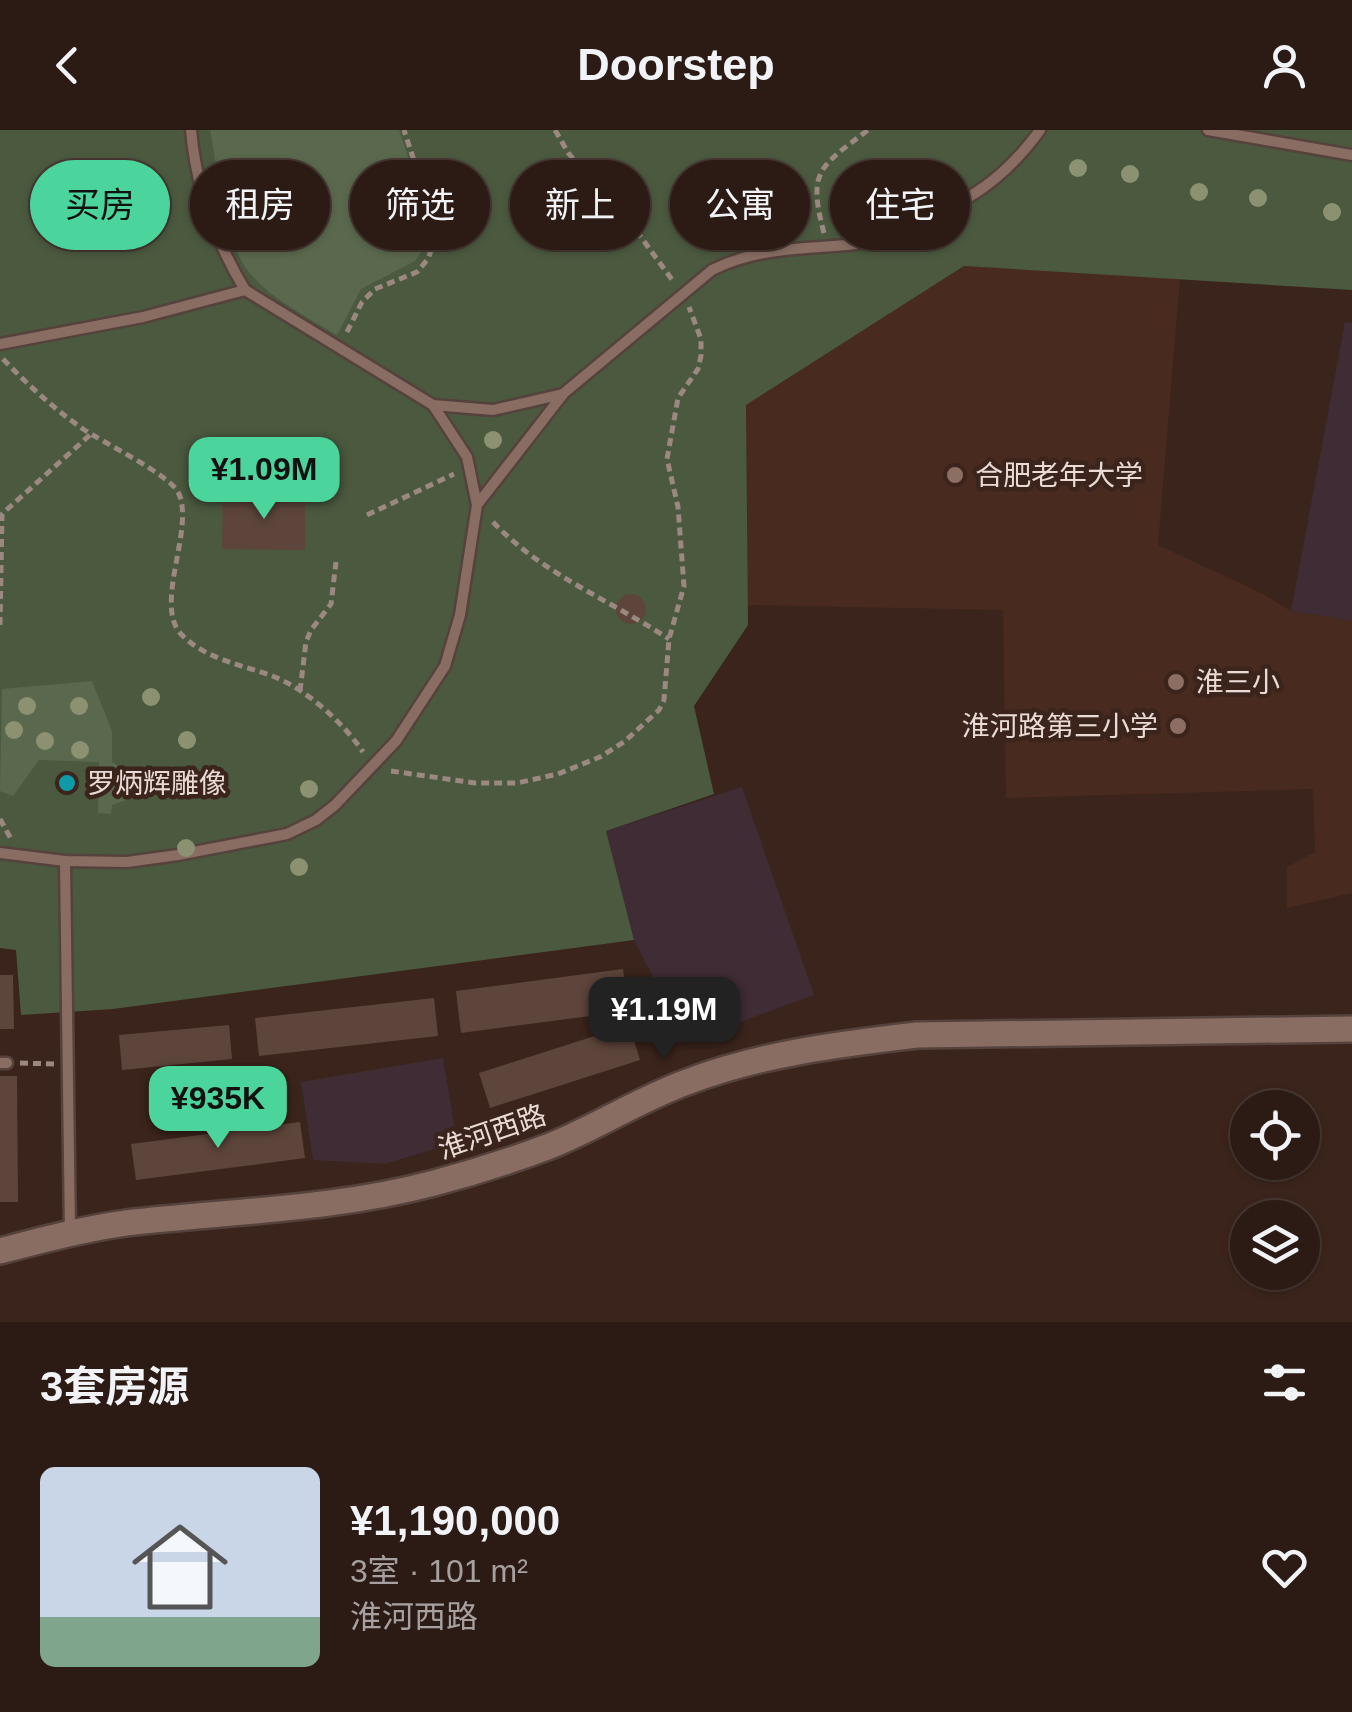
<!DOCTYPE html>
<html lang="zh">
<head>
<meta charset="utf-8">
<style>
  body { margin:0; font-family:Helvetica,"Noto Sans SC",sans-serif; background:#382822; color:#f1f3f6; height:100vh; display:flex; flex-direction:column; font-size:38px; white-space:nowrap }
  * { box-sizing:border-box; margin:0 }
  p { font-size:32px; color:#a6a1a0 }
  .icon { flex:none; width:55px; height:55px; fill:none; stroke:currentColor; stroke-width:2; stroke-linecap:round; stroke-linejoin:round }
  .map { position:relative; height:1192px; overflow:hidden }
  .panel { display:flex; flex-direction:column; background:#2c1b15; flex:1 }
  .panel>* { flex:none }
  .banner { position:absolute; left:30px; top:30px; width:1292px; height:90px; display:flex; gap:20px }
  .tools { position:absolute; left:1230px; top:960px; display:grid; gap:20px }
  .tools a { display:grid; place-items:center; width:90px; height:90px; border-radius:50%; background:#2c1b15; box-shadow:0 2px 8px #0004,0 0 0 2px #483934; font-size:50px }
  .price { position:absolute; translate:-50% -85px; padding:0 22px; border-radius:20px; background:#4bd49b; color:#111; font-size:32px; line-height:65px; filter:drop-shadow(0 2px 5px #0008) }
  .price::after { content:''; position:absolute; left:50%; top:60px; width:30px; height:22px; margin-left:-15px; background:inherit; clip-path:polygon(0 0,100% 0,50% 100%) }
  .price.selected { background:#222; color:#fff }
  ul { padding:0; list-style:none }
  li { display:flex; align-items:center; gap:30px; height:250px; padding:0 40px }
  li span { display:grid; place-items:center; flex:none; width:280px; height:200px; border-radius:15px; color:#555 }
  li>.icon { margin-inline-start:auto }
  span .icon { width:120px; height:120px; fill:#fffc; stroke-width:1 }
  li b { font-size:42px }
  h2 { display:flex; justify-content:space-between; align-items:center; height:120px; padding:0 40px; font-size:42px }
  .pill { padding:0 35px; border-radius:45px; background:#2c1b15; box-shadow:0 2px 8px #0004,0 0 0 2px #483934; font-size:35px; line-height:90px }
  .pill.selected { background:#4bd49b; color:#111 }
  header { display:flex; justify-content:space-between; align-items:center; height:130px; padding:0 40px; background:#2c1b15; font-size:45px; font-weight:700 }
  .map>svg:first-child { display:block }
  .commercial { fill:#3f2c34 }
  .built { fill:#482a1f }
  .green { fill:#4b593f }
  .forest { fill:#5a684d }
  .building { fill:#5e453b }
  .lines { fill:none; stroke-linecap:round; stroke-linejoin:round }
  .service-casing { stroke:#55423c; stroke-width:15 }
  .tertiary-casing { stroke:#55423c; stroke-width:30 }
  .path { stroke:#9b8881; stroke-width:5; stroke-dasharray:8 5; stroke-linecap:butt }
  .service { stroke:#896d63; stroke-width:10 }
  .tertiary { stroke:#896d63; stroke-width:25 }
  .tree { fill:#8c9171 }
  .education-dot { fill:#8d6e63; stroke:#3b241c; stroke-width:4 }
  .culture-dot { fill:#0f9aa8; stroke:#3b241c; stroke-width:4 }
  .labels { text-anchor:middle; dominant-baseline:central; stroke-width:9; stroke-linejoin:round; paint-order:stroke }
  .poi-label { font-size:28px; fill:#eadad5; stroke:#3b241c; text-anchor:start }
  .street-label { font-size:28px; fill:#eadad5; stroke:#3b241c }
</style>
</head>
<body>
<header><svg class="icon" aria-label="back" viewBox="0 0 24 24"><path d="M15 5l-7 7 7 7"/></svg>Doorstep<svg class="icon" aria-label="person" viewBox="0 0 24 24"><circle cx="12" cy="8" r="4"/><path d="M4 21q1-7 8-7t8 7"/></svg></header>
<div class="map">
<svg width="1352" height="1192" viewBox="0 0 1352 1192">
  <rect width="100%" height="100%" fill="#3b241c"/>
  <g class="commercial">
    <polygon points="1345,192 1352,193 1352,491 1291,481"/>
    <polygon points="742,657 814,865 686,912 634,810 606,701"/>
    <polygon points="443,928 457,1012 385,1034 313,1030 301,952"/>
  </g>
  <polygon class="built" points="964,136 1180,149 1158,415 1261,463 1291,481 1352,491 1352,763 1287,778 1287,737 1315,722 1313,659 1006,668 1003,480 747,475 746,275"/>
  <polygon class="green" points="0,0 1352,0 1352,160 964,136 746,275 748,495 694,576 714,664 606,701 634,810 113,879 21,885 16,820 0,818"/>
  <g class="forest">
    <path d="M210 0H399L429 90 427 114 415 131 361 159 337 205C307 187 271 169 249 142 223 111 218 39 210 0Z"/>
    <polygon points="92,551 112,601 112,632 143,651 146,658 135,667 112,675 111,684 98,683 99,632 39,630 13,666 0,661 2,559"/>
  </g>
  <g class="building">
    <polygon points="223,363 305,365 305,420 222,419"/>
    <circle cx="631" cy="479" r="15"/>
    <polygon points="623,839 628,881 461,903 456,861"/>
    <polygon points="0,845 13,845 14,899 0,899"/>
    <polygon points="434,868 438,906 259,926 255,888"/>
    <polygon points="229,895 232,929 122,940 119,905"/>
    <polygon points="629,895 640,930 490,978 479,943"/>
    <polygon points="0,946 17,946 18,1072 0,1072"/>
    <polygon points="300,992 305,1028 136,1050 131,1014"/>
  </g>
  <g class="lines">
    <g class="service-casing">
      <g id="service">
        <polyline points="1208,0 1352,25"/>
        <polyline points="245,160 433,275 467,327 477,375"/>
        <path d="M0 214 143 187 245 160C215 110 196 58 191 0"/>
        <polyline points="433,275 493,280 563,264"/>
        <path d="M0 723 65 731 127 732 178 725 287 704 316 690 335 675 396 611 445 536 460 485 477 375 564 263 712 140C756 118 800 119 847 115 865 114 882 106 898 99 960 77 1001 54 1040 0"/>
        <polyline points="65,731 70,1102"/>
        <polyline points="0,933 7,933"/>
      </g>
    </g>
    <g class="tertiary-casing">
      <path id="tertiary" d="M0 1121C42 1110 83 1099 126 1093 229 1081 333 1080 434 1053 472 1043 513 1030 550 1016 597 997 640 969 687 952 760 924 840 914 917 905L1352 899"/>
    </g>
    <g class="path">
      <polyline points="555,0 569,24 624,84 673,151"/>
      <path d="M824 103C807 40 820 37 868 0"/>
      <polyline points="347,202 362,172 375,159 417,142 428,129 437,104 439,93 436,79 421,52 404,0"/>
      <path d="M3 229C28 255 53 278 83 299 104 313 168 344 178 362 196 397 153 474 181 504 205 529 239 534 270 545 305 558 343 592 363 622"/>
      <polyline points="367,385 454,344"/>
      <path d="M493 392C542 444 610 470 669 509"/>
      <polyline points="0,495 2,384 91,304"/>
      <polyline points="300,561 306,512 311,500 331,474 336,432"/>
      <polyline points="391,641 475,653 517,653 558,644 600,627 624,612 659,580 664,570 669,509 684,456 678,377 667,329 678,268 698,239 701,226 701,209 689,177"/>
      <polyline points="0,689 11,709"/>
      <polyline points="20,933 54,934"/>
    </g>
    <use href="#service" class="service"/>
    <use href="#tertiary" class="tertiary"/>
  </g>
  <g class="tree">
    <circle cx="1078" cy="38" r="9"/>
    <circle cx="1130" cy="44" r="9"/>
    <circle cx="1199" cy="62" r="9"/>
    <circle cx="1258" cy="68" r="9"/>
    <circle cx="1332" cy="82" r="9"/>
    <circle cx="493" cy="310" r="9"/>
    <circle cx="151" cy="567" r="9"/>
    <circle cx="27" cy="576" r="9"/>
    <circle cx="79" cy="576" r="9"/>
    <circle cx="14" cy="600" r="9"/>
    <circle cx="187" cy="610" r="9"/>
    <circle cx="45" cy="611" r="9"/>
    <circle cx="80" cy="620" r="9"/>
    <circle cx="309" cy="659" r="9"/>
    <circle cx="186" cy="718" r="9"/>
    <circle cx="299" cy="737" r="9"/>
  </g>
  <g class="education-dot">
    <circle cx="955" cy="345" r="10"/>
    <circle cx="1176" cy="552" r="10"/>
    <circle cx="1178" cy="596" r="10"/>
  </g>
  <circle class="culture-dot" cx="67" cy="653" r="10"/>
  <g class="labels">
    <g class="poi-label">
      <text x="975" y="345">合肥老年大学</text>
      <text x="1196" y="552">淮三小</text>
      <text x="1158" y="596" text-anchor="end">淮河路第三小学</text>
      <text x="87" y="653">罗炳辉雕像</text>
    </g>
    <g class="street-label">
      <text transform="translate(492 1002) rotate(-19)">淮河西路</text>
    </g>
  </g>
</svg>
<div class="tools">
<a><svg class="icon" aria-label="locate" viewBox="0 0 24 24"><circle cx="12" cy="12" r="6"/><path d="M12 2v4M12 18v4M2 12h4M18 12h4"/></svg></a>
<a><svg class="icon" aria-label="layers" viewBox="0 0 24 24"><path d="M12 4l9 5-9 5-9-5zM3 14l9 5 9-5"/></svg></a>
</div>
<b class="price" style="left:264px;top:392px">¥1.09M</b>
<b class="price selected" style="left:664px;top:932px">¥1.19M</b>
<b class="price" style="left:218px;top:1021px">¥935K</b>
<div class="banner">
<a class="pill selected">买房</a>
<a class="pill">租房</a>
<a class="pill">筛选</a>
<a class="pill">新上</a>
<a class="pill">公寓</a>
<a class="pill">住宅</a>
</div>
</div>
<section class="panel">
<h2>3套房源<svg class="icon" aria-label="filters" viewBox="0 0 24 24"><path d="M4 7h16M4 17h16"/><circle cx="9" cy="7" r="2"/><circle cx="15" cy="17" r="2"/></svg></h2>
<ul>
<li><span style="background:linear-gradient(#c9d6e8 75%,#7fa58c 0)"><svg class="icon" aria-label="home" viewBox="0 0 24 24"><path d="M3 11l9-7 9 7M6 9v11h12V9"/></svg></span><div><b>¥1,190,000</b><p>3室 · 101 m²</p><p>淮河西路</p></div><svg class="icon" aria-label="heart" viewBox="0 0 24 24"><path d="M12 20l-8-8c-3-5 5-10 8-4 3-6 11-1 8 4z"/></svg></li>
</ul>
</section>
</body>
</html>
